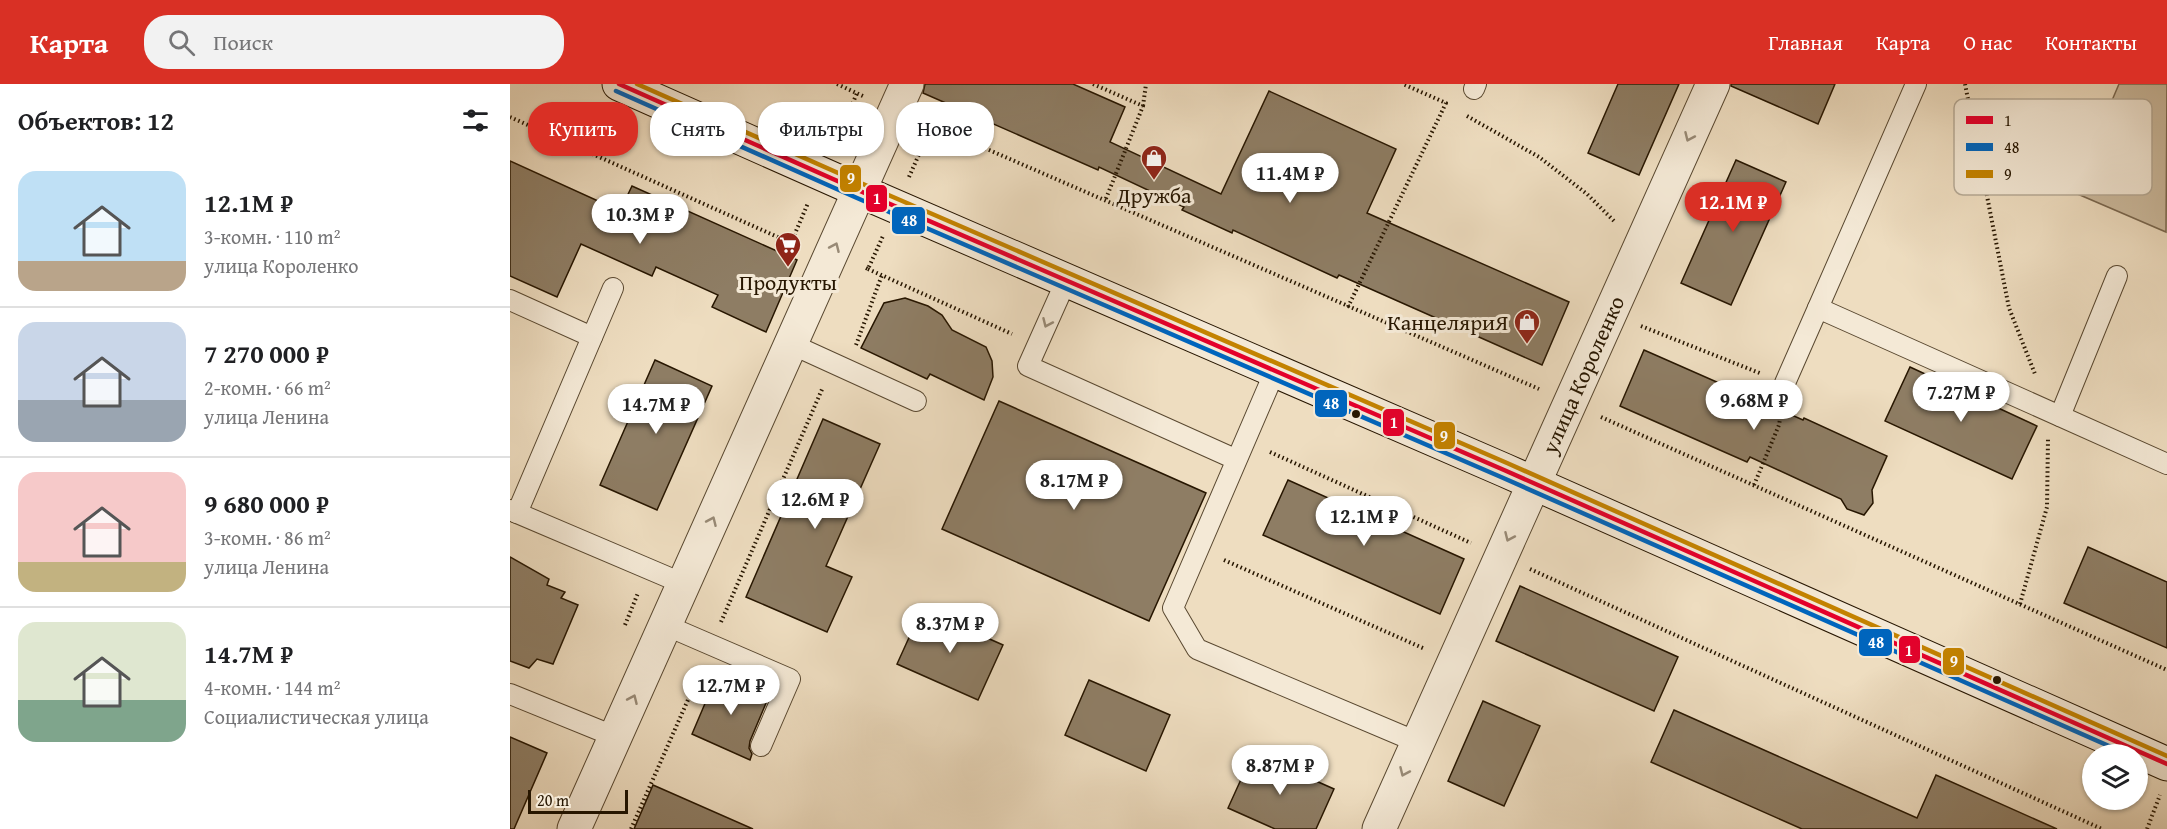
<!DOCTYPE html>
<html lang="ru">
<head>
<meta charset="utf-8">
<style>
  body { margin:0; font-family:"Gentium Book Plus",serif; background:#f2f2f2; color:#202124; height:100vh; display:flex; flex-direction:column; font-size:22px; white-space:nowrap }
  * { box-sizing:border-box; margin:0 }
  p { font-size:20px; color:#757577 }
  .icon { flex:none; width:33px; height:33px; fill:none; stroke:currentColor; stroke-width:2; stroke-linecap:round; stroke-linejoin:round }
  .map { position:relative; flex:1; overflow:hidden }
  .side { display:flex; flex-direction:column; background:#fff; width:510px }
  .side>* { flex:none }
  .guide { position:absolute; left:18px; top:18px; width:570px; height:54px; display:flex; gap:12px }
  .tools { position:absolute; left:1572px; top:660px; display:grid; gap:12px }
  .tools a { display:grid; place-items:center; width:66px; height:66px; border-radius:50%; background:#fff; box-shadow:0 2px 4px #0004; font-size:30px }
  .scale { position:absolute; left:18px; bottom:15px; width:100px; box-sizing:border-box; padding-left:6px; border:3px solid #271600; border-top:0; font-size:16px; line-height:21px; white-space:nowrap; color:#271600; -webkit-text-stroke:4px #f4e9d6; paint-order:stroke }
  .price { position:absolute; translate:-50% -51px; padding:0 14px; border-radius:21px; background:#fff; color:#222; font-size:20px; line-height:39px; filter:drop-shadow(0 2px 3px #0008) }
  .price::after { content:''; position:absolute; left:50%; top:36px; width:18px; height:14px; margin-left:-9px; background:inherit; clip-path:polygon(0 0,100% 0,50% 100%) }
  .price.current { background:#d93025; color:#fff }
  ul { padding:0; list-style:none }
  li { display:flex; align-items:center; gap:18px; height:150px; padding:0 18px }
  li+li { border-top:2px solid #e0e0e0 }
  li span { display:grid; place-items:center; flex:none; width:168px; height:120px; border-radius:18px; color:#555 }
  li>.icon { margin-inline-start:auto }
  span .icon { width:72px; height:72px; fill:#fffc; stroke-width:1 }
  li b { font-size:26px }
  h2 { display:flex; justify-content:space-between; align-items:center; height:72px; padding:0 18px; font-size:26px }
  .chip { padding:0 21px; border-radius:24px; background:#fff; box-shadow:0 2px 4px #0004; font-size:21px; line-height:54px }
  .chip.current { background:#d93025; color:#fff }
  header { display:flex; align-items:center; gap:36px; box-sizing:border-box; height:84px; padding:0 30px; background:#d93025; color:#fff }
  header strong { font-size:28px }
  nav { display:flex; gap:33px; margin-inline-start:auto; font-size:21px }
  .search { width:420px; height:54px; background:#f2f2f2; display:flex; align-items:center; gap:15px; box-sizing:border-box; padding:0 21px; border-radius:24px; color:#757577; font-size:22px }
  main { display:flex; flex:1; min-height:0 }
  .map>svg:first-child { display:block }
  .green { fill:#ccbb9f; stroke:#7a6850; stroke-width:1.5 }
  .building { fill:#8e7d64; stroke:#271600; stroke-width:1.5 }
  .lines { fill:none; stroke-linecap:round; stroke-linejoin:round }
  .lane-casing { stroke:#594830; stroke-width:22 }
  .street-casing { stroke:#594830; stroke-width:35 }
  .secondary-casing { stroke:#271600; stroke-width:35 }
  .path { stroke:#271600; stroke-width:4; stroke-dasharray:1.5 3; stroke-linecap:butt }
  .lane { stroke:#f4e9d6; stroke-width:20 }
  .street { stroke:#f4e9d6; stroke-width:33 }
  .secondary { stroke:#f4e9d6; stroke-width:33 }
  .bus-1-casing { stroke:#f4e9d6; stroke-width:9 }
  .bus-2-casing { stroke:#f4e9d6; stroke-width:9 }
  .bus-3-casing { stroke:#f4e9d6; stroke-width:9 }
  .bus-1 { stroke:#e4002b; stroke-width:4.5 }
  .bus-2 { stroke:#0065bd; stroke-width:4.5 }
  .bus-3 { stroke:#c38200; stroke-width:4.5 }
  .oneway { stroke:#988a76 }
  .bus-dot { fill:#271600; stroke:#f4e9d6; stroke-width:2 }
  .labels { text-anchor:middle; dominant-baseline:central; stroke-width:6; stroke-linejoin:round; paint-order:stroke }
  .poi-label { font-size:22px; fill:#271600; stroke:#f4e9d6 }
  .street-label { font-size:22px; fill:#271600; stroke:#f4e9d6 }
  .key { fill:#f4e9d6; stroke:#b6aa96; stroke-width:1.5 }
  .key-label { font-size:16px; fill:#271600 }
  .line-badge { stroke:#f4e9d6; stroke-width:2 }
  .badge-label { font-size:16px; text-anchor:middle; font-weight:bold; fill:#fff }
</style>
</head>
<body>
<header>
<strong>Карта</strong>
<div class="search"><svg class="icon" aria-label="search" viewBox="0 0 24 24"><circle cx="10" cy="10" r="6"/><path d="M15 15l6 6"/></svg>Поиск</div>
<nav><a>Главная</a><a>Карта</a><a>О нас</a><a>Контакты</a></nav>
</header>
<main>
<section class="side">
<h2>Объектов: 12<svg class="icon" aria-label="filters" viewBox="0 0 24 24"><path d="M4 7h16M4 17h16"/><circle cx="9" cy="7" r="2"/><circle cx="15" cy="17" r="2"/></svg></h2>
<ul>
<li><span style="background:linear-gradient(#bfe0f5 75%,#b9a48a 0)"><svg class="icon" aria-label="home" viewBox="0 0 24 24"><path d="M3 11l9-7 9 7M6 9v11h12V9"/></svg></span><div><b>12.1M ₽</b><p>3-комн. · 110 m²</p><p>улица Короленко</p></div></li>
<li><span style="background:linear-gradient(#c9d6e8 65%,#9aa5b1 0)"><svg class="icon" aria-label="home" viewBox="0 0 24 24"><path d="M3 11l9-7 9 7M6 9v11h12V9"/></svg></span><div><b>7 270 000 ₽</b><p>2-комн. · 66 m²</p><p>улица Ленина</p></div></li>
<li><span style="background:linear-gradient(#f6c9c9 75%,#c2b280 0)"><svg class="icon" aria-label="home" viewBox="0 0 24 24"><path d="M3 11l9-7 9 7M6 9v11h12V9"/></svg></span><div><b>9 680 000 ₽</b><p>3-комн. · 86 m²</p><p>улица Ленина</p></div></li>
<li><span style="background:linear-gradient(#dfe7d0 65%,#7fa58c 0)"><svg class="icon" aria-label="home" viewBox="0 0 24 24"><path d="M3 11l9-7 9 7M6 9v11h12V9"/></svg></span><div><b>14.7M ₽</b><p>4-комн. · 144 m²</p><p>Социалистическая улица</p></div></li>
</ul>
</section>
<div class="map">
<svg width="1657" height="745" viewBox="0 0 1657 745">
  <rect width="100%" height="100%" fill="#eeddc0"/>
  <filter id="stains"><feTurbulence type="fractalNoise" baseFrequency=".00333" numOctaves="4"/><feColorMatrix values="0 0 0 0 .2 0 0 0 0 .09 0 0 0 0 .02 0 0 0 .5 -.17"/></filter>
  <radialGradient id="worn" r=".72"><stop offset=".6" stop-color="#630" stop-opacity="0"/><stop offset="1" stop-color="#630" stop-opacity=".3"/></radialGradient>
  <polygon class="green" points="1609,0 1657,0 1656,148 1563,108"/>
  <g class="building">
    <polygon points="415,0 563,0 615,23 600,58 711,110 759,7 886,65 857,129 1059,218 1032,281 829,191 827,194 723,146 722,149 672,126 674,123 589,83 588,86 413,9"/>
    <polygon points="1108,0 1169,0 1129,91 1078,69"/>
    <polygon points="1221,0 1325,0 1308,40 1221,2"/>
    <polygon points="1226,76 1276,98 1221,221 1171,199"/>
    <polygon points="0,77 110,127 122,102 287,176 256,248 202,223 208,211 146,183 142,192 71,160 47,213 0,192"/>
    <polygon points="395,214 418,222 432,231 442,246 476,263 482,277 483,293 474,316 420,290 417,295 351,264 374,219"/>
    <polygon points="1134,266 1293,336 1294,334 1377,372 1362,406 1363,419 1354,431 1337,425 1331,415 1240,373 1237,378 1110,322"/>
    <polygon points="145,276 202,302 147,426 90,401"/>
    <polygon points="1400,283 1527,342 1502,395 1375,337"/>
    <polygon points="489,317 696,409 639,537 432,445"/>
    <polygon points="313,335 370,360 316,482 342,493 317,548 236,513"/>
    <polygon points="778,396 954,475 930,530 753,451"/>
    <polygon points="1578,463 1657,498 1657,564 1554,519"/>
    <polygon points="0,473 39,495 37,501 55,508 51,514 68,521 43,580 27,575 19,584 0,577"/>
    <polygon points="1010,502 1168,573 1144,627 986,557"/>
    <polygon points="412,525 493,561 468,616 387,580"/>
    <polygon points="208,589 259,612 240,657 239,664 242,670 240,676 182,650"/>
    <polygon points="579,596 660,631 636,687 555,651"/>
    <polygon points="973,617 1030,642 994,722 938,697"/>
    <polygon points="1164,626 1407,734 1426,691 1547,745 1292,745 1141,678"/>
    <polygon points="0,653 37,669 4,745 0,745"/>
    <polygon points="743,669 824,705 806,745 765,745 718,724"/>
    <polygon points="143,701 243,745 124,745"/>
  </g>
  <g class="lines">
    <g class="lane-casing">
      <g id="lane">
        <polyline points="964,5 966,0"/>
        <polyline points="556,197 518,282 725,375"/>
        <polyline points="0,216 82,253"/>
        <polyline points="1308,224 1406,0"/>
        <polyline points="281,260 406,317"/>
        <polyline points="765,287 663,524 687,565 907,658"/>
        <polyline points="1275,299 1308,224 1657,380"/>
        <polyline points="1550,332 1607,192"/>
        <polyline points="0,426 174,500"/>
        <polyline points="7,429 103,204"/>
        <polyline points="155,541 280,595 251,662"/>
        <polyline points="0,610 106,653"/>
      </g>
    </g>
    <g class="street-casing">
      <g id="street">
        <polyline points="64,745 397,0"/>
        <path id="s1" d="M869 745 1203 0"/>
      </g>
    </g>
    <g class="secondary-casing">
      <polyline id="secondary" points="109,0 350,107 994,386 1657,680"/>
    </g>
    <g class="path">
      <polyline points="327,0 355,13"/>
      <polyline points="583,0 633,22 595,117"/>
      <polyline points="1455,0 1499,224 1525,290"/>
      <polyline points="633,22 636,0"/>
      <polyline points="957,32 1029,73 1077,110 1106,139"/>
      <polyline points="0,33 281,159"/>
      <polyline points="417,39 1029,305"/>
      <polyline points="325,61 347,9"/>
      <polyline points="399,93 422,41"/>
      <polyline points="290,162 281,159 298,119"/>
      <polyline points="356,184 358,185 373,152"/>
      <polyline points="358,185 502,250"/>
      <polyline points="838,223 936,19 893,0"/>
      <polyline points="1131,242 1252,290"/>
      <polyline points="346,261 372,191"/>
      <polyline points="1091,333 1657,586"/>
      <polyline points="760,368 961,459"/>
      <polyline points="1244,401 1269,341 1272,323"/>
      <polyline points="714,476 915,565"/>
      <polyline points="1020,485 1592,745"/>
      <polyline points="1510,520 1537,423 1538,355"/>
      <polyline points="211,538 313,303"/>
      <polyline points="115,541 128,509"/>
      <polyline points="121,745 192,584"/>
      <polyline points="1637,745 1650,711"/>
    </g>
    <use href="#lane" class="lane"/>
    <use href="#street" class="street"/>
    <use href="#secondary" class="secondary"/>
    <g class="bus-1-casing">
      <polyline id="bus-1" points="109,0 350,107 994,386 1657,680"/>
    </g>
    <g class="bus-2-casing">
      <polyline id="bus-2" points="106,7 347,114 991,393 1617,670"/>
    </g>
    <g class="bus-3-casing">
      <polyline id="bus-3" points="127,0 353,100 997,379 1657,672"/>
    </g>
    <use href="#bus-1" class="bus-1"/>
    <use href="#bus-2" class="bus-2"/>
    <use href="#bus-3" class="bus-3"/>
  </g>
  <defs><path id="oneway-chevron" d="M-2-3.5L2.5 0L-2 3.5" fill="none" stroke-width="1.6" stroke-linecap="round" stroke-linejoin="round" transform="scale(1.5)"/></defs>
  <g class="oneway">
    <use href="#oneway-chevron" transform="translate(1179 53) rotate(114)"/>
    <use href="#oneway-chevron" transform="translate(325 163) rotate(-66)"/>
    <use href="#oneway-chevron" transform="translate(537 239) rotate(114)"/>
    <use href="#oneway-chevron" transform="translate(202 437) rotate(-66)"/>
    <use href="#oneway-chevron" transform="translate(999 453) rotate(114)"/>
    <use href="#oneway-chevron" transform="translate(123 615) rotate(-66)"/>
    <use href="#oneway-chevron" transform="translate(894 688) rotate(114)"/>
  </g>
  <defs>
    <g id="shop-pin" transform="scale(1.35)"><path d="M0 17L-7.5 6A9.5 9.5 0 1 1 7.5 6Z" fill="#8f2418" stroke="#f4e9d6"/><path d="M-5-2.5h2.3a2.7 3.5 0 0 1 5.4 0H5L5.5 6h-11ZM-1.5-2.5h3a1.5 2.3 0 0 0-3 0Z" fill="#fff"/></g>
    <g id="supermarket-pin" transform="scale(1.35)"><path d="M0 17L-7.5 6A9.5 9.5 0 1 1 7.5 6Z" fill="#8f2418" stroke="#f4e9d6"/><path d="M-6-5.5h2.5l.6 2H6L4.5 2H-2.5L-4.4-4H-6ZM-1.5 3.2a1.3 1.3 0 1 0 .1 0ZM3 3.2a1.3 1.3 0 1 0 .1 0Z" fill="#fff"/></g>
  </defs>
  <g fill-rule="evenodd">
    <use href="#shop-pin" x="644" y="74"/>
    <use href="#supermarket-pin" x="278" y="161"/>
    <use href="#shop-pin" x="1017" y="238"/>
  </g>
  <g class="bus-dot">
    <circle cx="846" cy="330" r="5"/>
    <circle cx="1487" cy="596" r="5"/>
  </g>
  <g class="labels">
    <g class="poi-label">
      <text x="644" y="111">Дружба</text>
      <text x="278" y="198">Продукты</text>
      <text x="998" y="238" text-anchor="end">КанцеляриЯ</text>
    </g>
    <g class="street-label">
      <text stroke="none"><textPath href="#s1" startOffset="498">улица Короленко</textPath></text>
    </g>
  </g>
  <rect x="1444" y="15" width="198" height="96" rx="9" class="key"/>
  <rect x="1456" y="32" width="27" height="8" fill="#e4002b"/>
  <rect x="1456" y="59" width="27" height="8" fill="#0065bd"/>
  <rect x="1456" y="86" width="27" height="8" fill="#c38200"/>
  <g class="key-label">
    <text x="1494" y="42">1</text>
    <text x="1494" y="69">48</text>
    <text x="1494" y="96">9</text>
  </g>
  <g class="line-badge">
    <rect x="329" y="80" width="23" height="29" rx="6" fill="#c38200"/>
    <rect x="355" y="100" width="23" height="29" rx="6" fill="#e4002b"/>
    <rect x="381" y="122" width="35" height="29" rx="6" fill="#0065bd"/>
    <rect x="804" y="305" width="34" height="29" rx="6" fill="#0065bd"/>
    <rect x="872" y="324" width="23" height="29" rx="6" fill="#e4002b"/>
    <rect x="923" y="337" width="23" height="29" rx="6" fill="#c38200"/>
    <rect x="1348" y="544" width="35" height="29" rx="6" fill="#0065bd"/>
    <rect x="1388" y="551" width="23" height="29" rx="6" fill="#e4002b"/>
    <rect x="1432" y="563" width="23" height="29" rx="6" fill="#c38200"/>
  </g>
  <g class="badge-label">
    <text x="341" y="100">9</text>
    <text x="367" y="120">1</text>
    <text x="399" y="142">48</text>
    <text x="821" y="325">48</text>
    <text x="884" y="344">1</text>
    <text x="934" y="358">9</text>
    <text x="1366" y="564">48</text>
    <text x="1399" y="572">1</text>
    <text x="1444" y="583">9</text>
  </g>
  <rect width="100%" height="100%" filter="url(#stains)"/>
  <rect width="100%" height="100%" fill="url(#worn)"/>
</svg>
<div class="tools">
<a><svg class="icon" aria-label="layers" viewBox="0 0 24 24"><path d="M12 4l9 5-9 5-9-5zM3 14l9 5 9-5"/></svg></a>
</div>
<div class="scale">20 m</div>
<b class="price" style="left:780px;top:120px">11.4M ₽</b>
<b class="price current" style="left:1223px;top:149px">12.1M ₽</b>
<b class="price" style="left:130px;top:161px">10.3M ₽</b>
<b class="price" style="left:1451px;top:339px">7.27M ₽</b>
<b class="price" style="left:1244px;top:347px">9.68M ₽</b>
<b class="price" style="left:146px;top:351px">14.7M ₽</b>
<b class="price" style="left:564px;top:427px">8.17M ₽</b>
<b class="price" style="left:305px;top:446px">12.6M ₽</b>
<b class="price" style="left:854px;top:463px">12.1M ₽</b>
<b class="price" style="left:440px;top:570px">8.37M ₽</b>
<b class="price" style="left:221px;top:632px">12.7M ₽</b>
<b class="price" style="left:770px;top:712px">8.87M ₽</b>
<div class="guide">
<a class="chip current">Купить</a>
<a class="chip">Снять</a>
<a class="chip">Фильтры</a>
<a class="chip">Новое</a>
</div>
</div>
</main>
</body>
</html>
